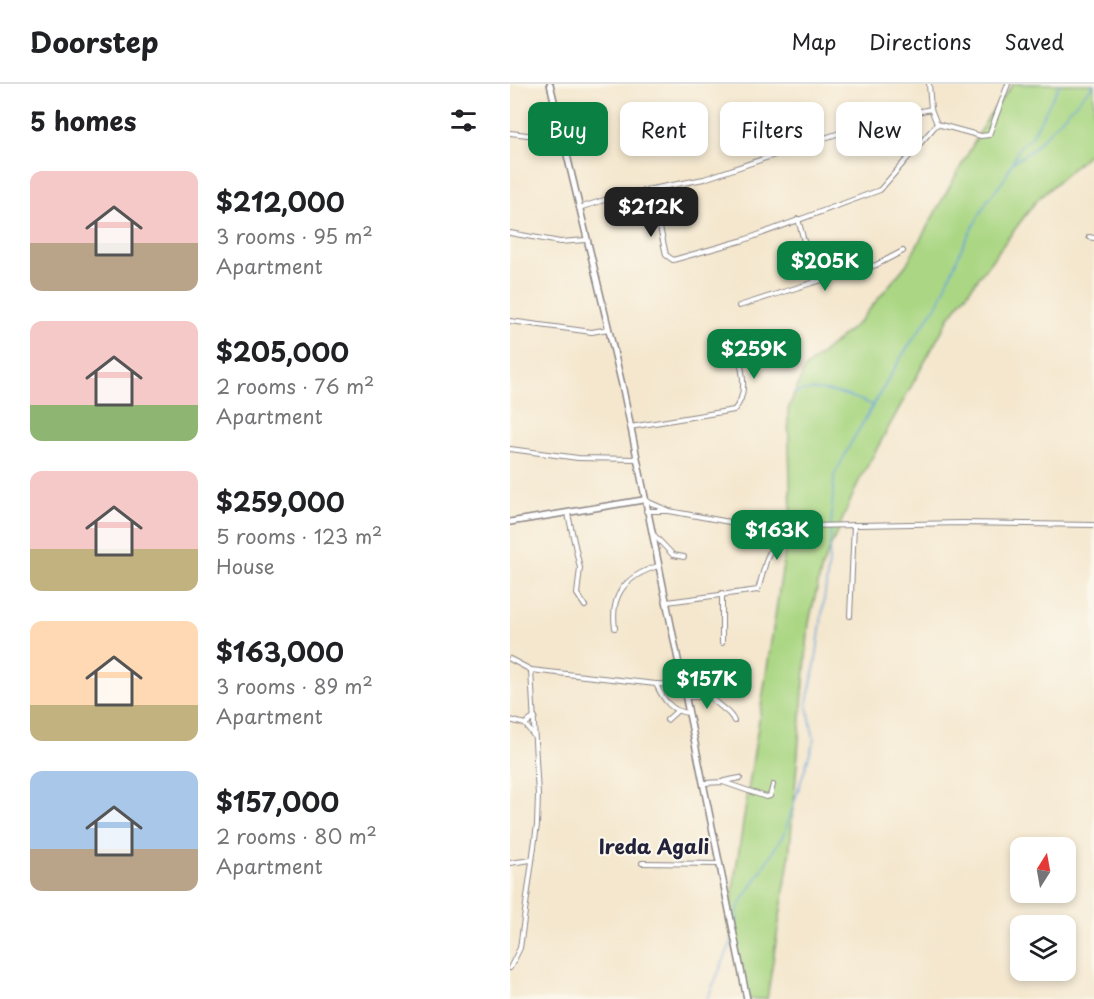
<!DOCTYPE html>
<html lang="en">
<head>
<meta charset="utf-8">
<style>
  body { margin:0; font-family:"Playpen Sans",sans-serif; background:#f6f6f6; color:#202124; height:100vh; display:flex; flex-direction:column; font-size:22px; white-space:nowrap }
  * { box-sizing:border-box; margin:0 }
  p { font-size:20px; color:#757577 }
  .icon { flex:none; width:33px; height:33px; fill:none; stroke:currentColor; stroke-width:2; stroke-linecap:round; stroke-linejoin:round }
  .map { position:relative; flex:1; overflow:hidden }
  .drawer { display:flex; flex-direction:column; background:#fff; width:510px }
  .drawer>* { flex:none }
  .hud { position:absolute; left:18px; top:18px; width:476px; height:54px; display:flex; gap:12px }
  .needle { width:39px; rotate:11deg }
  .controls { position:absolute; left:500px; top:753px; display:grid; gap:12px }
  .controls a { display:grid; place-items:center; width:66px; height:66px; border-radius:12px; background:#fff; box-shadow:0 3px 9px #0003; font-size:30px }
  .price { position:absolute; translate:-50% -51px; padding:0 14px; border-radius:12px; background:#0b8043; color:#fff; font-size:20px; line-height:39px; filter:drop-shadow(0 2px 3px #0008) }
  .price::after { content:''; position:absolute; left:50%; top:36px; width:18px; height:14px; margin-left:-9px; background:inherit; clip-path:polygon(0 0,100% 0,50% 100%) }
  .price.on { background:#222; color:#fff }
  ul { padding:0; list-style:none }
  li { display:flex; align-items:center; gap:18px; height:150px; padding:0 30px }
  li span { display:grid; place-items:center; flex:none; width:168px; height:120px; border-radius:12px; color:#555 }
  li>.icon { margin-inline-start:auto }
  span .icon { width:72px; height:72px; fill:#fffc; stroke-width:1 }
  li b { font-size:26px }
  h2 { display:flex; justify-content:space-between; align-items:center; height:72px; padding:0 30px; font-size:26px }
  .chip { padding:0 21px; border-radius:12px; background:#fff; box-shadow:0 3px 9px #0003; font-size:21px; line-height:54px }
  .chip.on { background:#0b8043; color:#fff }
  header { display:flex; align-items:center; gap:36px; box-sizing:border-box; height:84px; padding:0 30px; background:#fff; border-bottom:2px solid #e0e0e0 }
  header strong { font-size:28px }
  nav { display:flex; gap:33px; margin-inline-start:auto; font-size:21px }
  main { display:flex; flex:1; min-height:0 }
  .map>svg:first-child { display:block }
  .green { fill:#abd784; stroke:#667c60; stroke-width:1.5 }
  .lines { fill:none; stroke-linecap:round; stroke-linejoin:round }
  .stream { stroke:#6ba2d9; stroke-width:1.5 }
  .minor-casing { stroke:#8b8484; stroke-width:6 }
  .tertiary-casing { stroke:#8b8484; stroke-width:8 }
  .minor { stroke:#fff; stroke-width:4 }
  .tertiary { stroke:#fff; stroke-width:5 }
  .labels { text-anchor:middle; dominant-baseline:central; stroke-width:4.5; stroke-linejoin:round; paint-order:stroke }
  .quarter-label { font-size:20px; font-weight:bold; fill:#22223b; stroke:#fbf7ec }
</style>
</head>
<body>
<header>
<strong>Doorstep</strong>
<nav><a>Map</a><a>Directions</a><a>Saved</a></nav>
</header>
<main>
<section class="drawer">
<h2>5 homes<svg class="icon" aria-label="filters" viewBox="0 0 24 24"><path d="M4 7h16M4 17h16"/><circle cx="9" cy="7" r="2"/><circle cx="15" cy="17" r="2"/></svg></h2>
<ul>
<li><span style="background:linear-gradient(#f6c9c9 60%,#b9a48a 0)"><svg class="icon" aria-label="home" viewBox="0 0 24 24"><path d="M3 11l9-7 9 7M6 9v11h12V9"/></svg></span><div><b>$212,000</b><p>3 rooms · 95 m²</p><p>Apartment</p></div></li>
<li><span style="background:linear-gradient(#f6c9c9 70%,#8fb573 0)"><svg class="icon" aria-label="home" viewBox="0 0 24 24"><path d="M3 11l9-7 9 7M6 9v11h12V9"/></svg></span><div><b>$205,000</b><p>2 rooms · 76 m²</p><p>Apartment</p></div></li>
<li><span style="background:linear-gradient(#f6c9c9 65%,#c2b280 0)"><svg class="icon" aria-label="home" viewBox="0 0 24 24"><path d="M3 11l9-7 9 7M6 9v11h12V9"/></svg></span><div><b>$259,000</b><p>5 rooms · 123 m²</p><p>House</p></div></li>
<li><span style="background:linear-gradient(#ffd9b3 70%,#c2b280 0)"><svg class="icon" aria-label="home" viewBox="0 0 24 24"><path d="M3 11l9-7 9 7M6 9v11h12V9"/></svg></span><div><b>$163,000</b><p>3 rooms · 89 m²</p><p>Apartment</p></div></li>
<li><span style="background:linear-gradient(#a9c7e8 65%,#b9a48a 0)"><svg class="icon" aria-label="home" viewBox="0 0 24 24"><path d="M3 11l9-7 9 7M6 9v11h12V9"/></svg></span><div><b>$157,000</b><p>2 rooms · 80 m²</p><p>Apartment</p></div></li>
</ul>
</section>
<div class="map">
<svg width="584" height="915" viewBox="0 0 584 915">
  <rect width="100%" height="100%" fill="#fbf7ec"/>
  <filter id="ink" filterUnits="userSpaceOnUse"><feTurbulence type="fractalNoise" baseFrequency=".0167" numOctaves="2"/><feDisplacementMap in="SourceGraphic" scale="12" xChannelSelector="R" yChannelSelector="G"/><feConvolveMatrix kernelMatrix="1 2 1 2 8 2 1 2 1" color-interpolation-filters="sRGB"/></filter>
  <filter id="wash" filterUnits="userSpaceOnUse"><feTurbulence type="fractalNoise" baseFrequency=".008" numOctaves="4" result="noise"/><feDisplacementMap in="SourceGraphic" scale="24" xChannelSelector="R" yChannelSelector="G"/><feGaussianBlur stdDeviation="1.35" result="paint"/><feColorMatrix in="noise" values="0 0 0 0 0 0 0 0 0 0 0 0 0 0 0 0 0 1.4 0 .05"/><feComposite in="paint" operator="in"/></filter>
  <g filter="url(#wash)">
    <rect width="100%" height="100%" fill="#f4e7ce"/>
    <polygon class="green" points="503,0 584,0 584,65 526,117 440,232 348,399 312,483 299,538 279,775 257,915 237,915 218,837 281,429 278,326 295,284 349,238 396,181 479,32"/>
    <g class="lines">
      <g class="stream">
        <polyline points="503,78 522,66 584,0"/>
        <path d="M283 310C308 300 339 311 363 321"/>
        <polyline points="227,848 228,824 275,748 304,656 297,619 306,576 319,478 324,392 341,359 395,267 429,218 453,161 477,117 494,96 510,62 521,54 550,0"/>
        <polyline points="197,915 223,855"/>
      </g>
    </g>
  </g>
  <g filter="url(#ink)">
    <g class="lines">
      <g class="minor-casing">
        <g id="minor">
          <polyline points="419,0 421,25"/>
          <polyline points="427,40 471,52 479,51 498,0"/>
          <polyline points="0,49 52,55"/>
          <polyline points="133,109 144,118 146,125 156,171 163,176 234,156 370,106 427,40"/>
          <polyline points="69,124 110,111 194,95 365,37 421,25 427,40"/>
          <polyline points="288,135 305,198 366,181 393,167"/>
          <polyline points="0,149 50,158 76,156"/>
          <polyline points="579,153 584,154"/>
          <polyline points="229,222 305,198"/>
          <polyline points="0,237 82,248 98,245"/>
          <path d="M120 343 224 326C241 308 230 280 226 258"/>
          <polyline points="0,365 68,374 127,375"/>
          <polyline points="134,416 157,426"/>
          <polyline points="136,427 159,427 247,443 452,439 584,441"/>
          <polyline points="58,430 70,484 67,510 75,522"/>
          <polyline points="143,450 163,471 174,473"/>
          <polyline points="157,518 248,506 257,474 271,443"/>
          <polyline points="340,532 344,441"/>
          <path d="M105 544C100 510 116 492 148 482"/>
          <polyline points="212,559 212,509"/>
          <polyline points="0,575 21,586 28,711 27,741 10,864 0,884"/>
          <path d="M21 586 146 600C153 615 161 628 179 629"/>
          <polyline points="171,588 201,591 205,602"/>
          <polyline points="147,600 174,601"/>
          <path d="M176 613H201C208 623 220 626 224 637"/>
          <polyline points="0,636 15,640 24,652"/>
          <polyline points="157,636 167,627"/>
          <polyline points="15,640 25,633"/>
          <polyline points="214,697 230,694"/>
          <polyline points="194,699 213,698 256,713 260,712 263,701"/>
          <polyline points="0,779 21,776"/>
          <polyline points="132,779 209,780"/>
        </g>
      </g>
      <g class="tertiary-casing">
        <g id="tertiary">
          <polyline points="40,0 113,305 237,915"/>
          <polyline points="0,438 133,416"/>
        </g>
      </g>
      <use href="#minor" class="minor"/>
      <use href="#tertiary" class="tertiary"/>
    </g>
  </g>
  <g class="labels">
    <g class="quarter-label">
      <text x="144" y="762">Ireda Agali</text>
    </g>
  </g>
</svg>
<div class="controls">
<a><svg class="needle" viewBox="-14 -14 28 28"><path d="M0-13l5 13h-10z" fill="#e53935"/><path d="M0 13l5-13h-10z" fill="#757577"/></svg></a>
<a><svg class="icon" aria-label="layers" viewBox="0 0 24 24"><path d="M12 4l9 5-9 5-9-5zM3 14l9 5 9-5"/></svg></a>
</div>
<b class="price on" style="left:141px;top:154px">$212K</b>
<b class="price" style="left:315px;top:208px">$205K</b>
<b class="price" style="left:244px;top:296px">$259K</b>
<b class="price" style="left:267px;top:477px">$163K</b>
<b class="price" style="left:197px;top:626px">$157K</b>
<div class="hud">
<a class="chip on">Buy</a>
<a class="chip">Rent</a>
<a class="chip">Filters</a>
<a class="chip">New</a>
</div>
</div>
</main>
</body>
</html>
